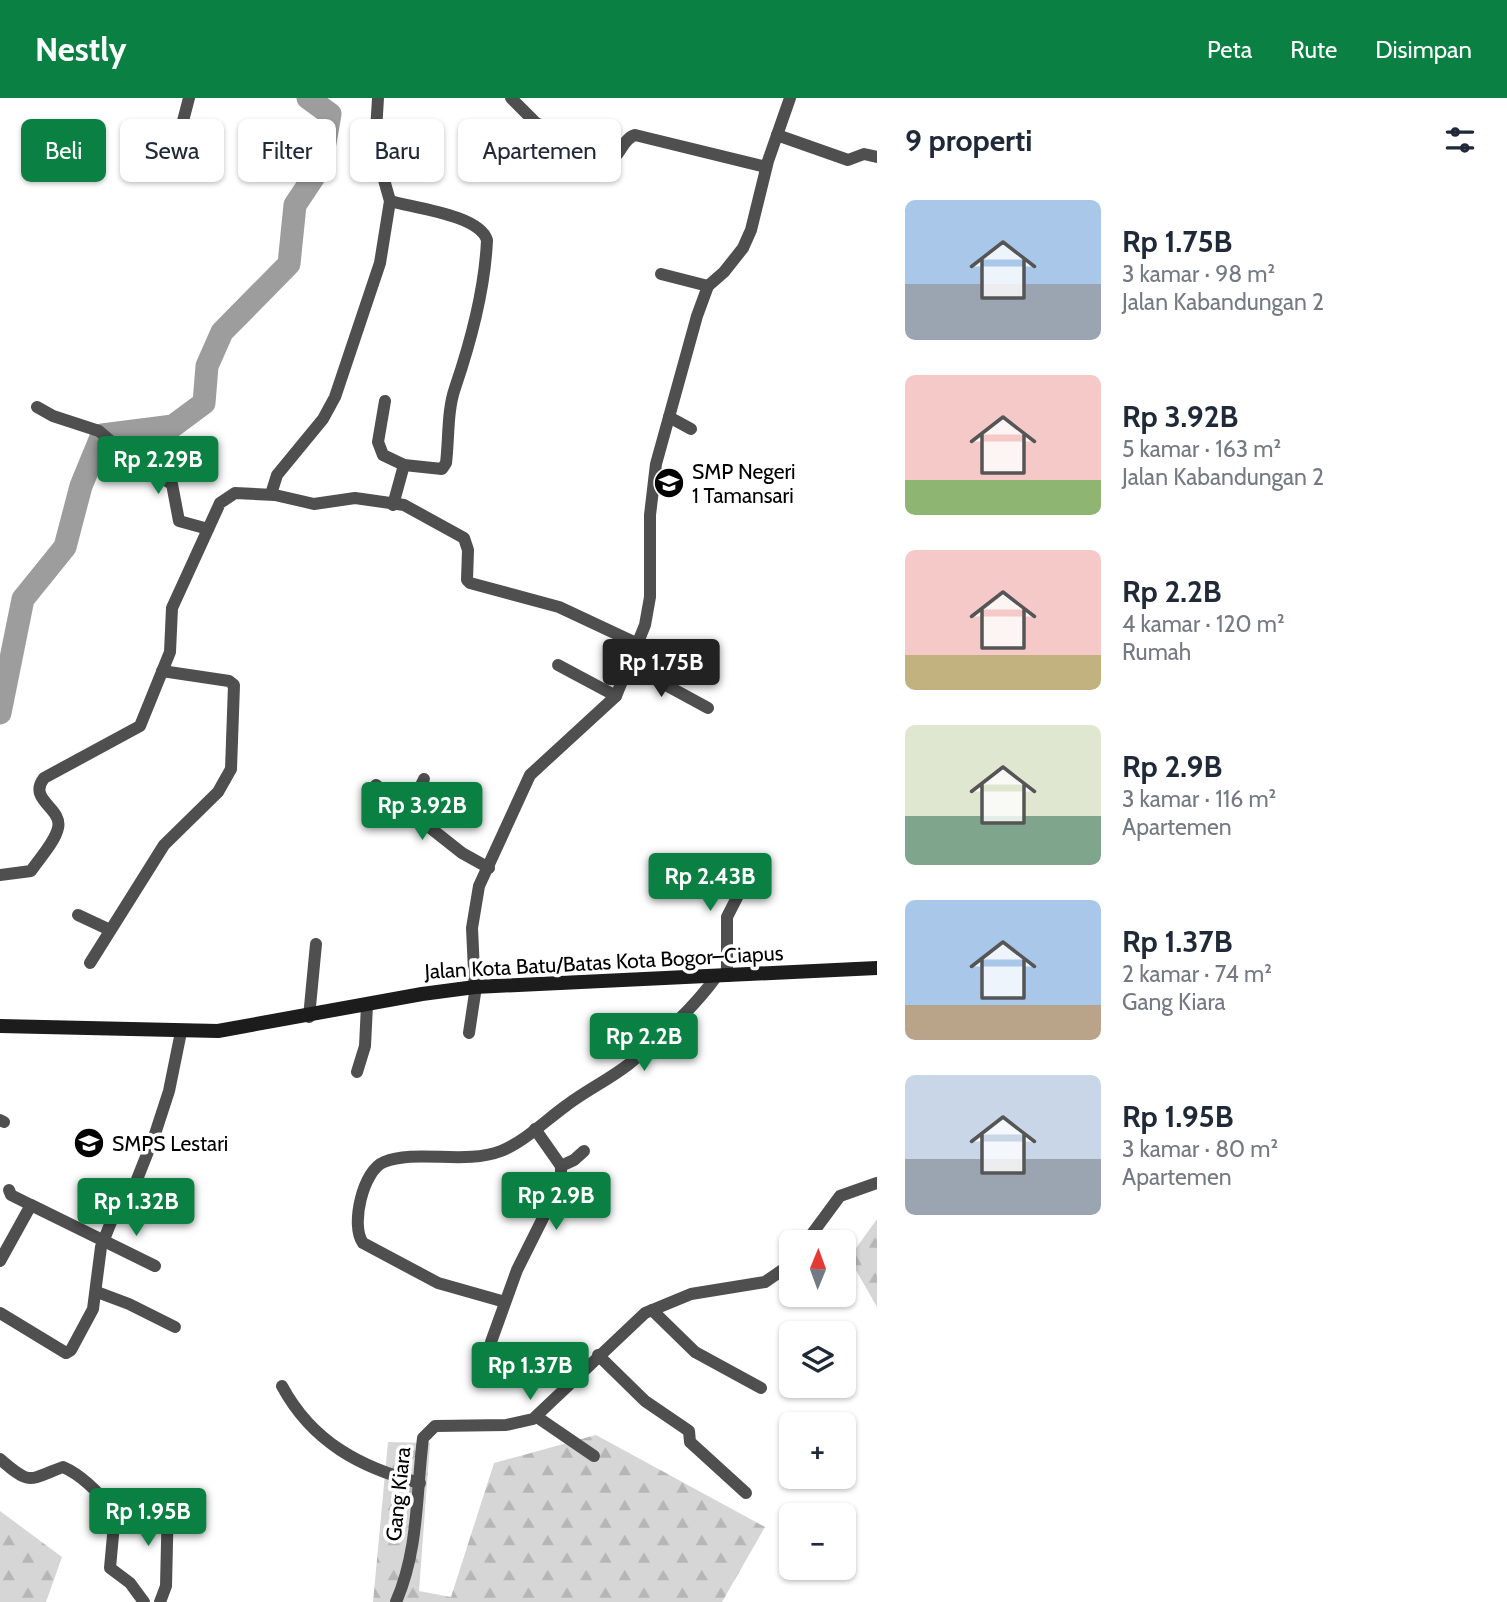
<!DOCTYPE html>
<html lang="id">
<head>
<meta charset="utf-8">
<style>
  body { margin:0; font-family:Cabin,sans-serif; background:#f2f2f3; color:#1f2937; height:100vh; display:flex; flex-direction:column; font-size:26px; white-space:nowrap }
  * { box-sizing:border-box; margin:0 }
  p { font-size:23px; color:#747a83 }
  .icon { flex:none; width:38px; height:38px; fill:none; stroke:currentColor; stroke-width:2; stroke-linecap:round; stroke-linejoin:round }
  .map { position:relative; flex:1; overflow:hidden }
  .panel { display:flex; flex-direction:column; background:#fff; width:630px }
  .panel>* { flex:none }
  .hud { position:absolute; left:21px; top:21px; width:665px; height:63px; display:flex; gap:14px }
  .needle { width:46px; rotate:1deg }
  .buttons { position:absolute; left:779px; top:1132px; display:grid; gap:14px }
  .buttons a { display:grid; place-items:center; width:77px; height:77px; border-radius:10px; background:#fff; box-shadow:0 2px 5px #0004; font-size:35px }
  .price { position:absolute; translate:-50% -60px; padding:0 16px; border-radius:7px; background:#0b8043; color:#fff; font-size:23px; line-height:46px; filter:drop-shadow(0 2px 4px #0008) }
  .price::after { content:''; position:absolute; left:50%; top:42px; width:21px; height:16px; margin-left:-10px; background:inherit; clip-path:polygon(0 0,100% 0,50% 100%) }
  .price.active { background:#222; color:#fff }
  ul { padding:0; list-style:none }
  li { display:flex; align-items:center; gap:21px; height:175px; padding:0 28px }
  li span { display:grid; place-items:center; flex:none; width:196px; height:140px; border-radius:10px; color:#555 }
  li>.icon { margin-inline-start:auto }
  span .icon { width:84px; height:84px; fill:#fffc; stroke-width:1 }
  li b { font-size:30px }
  h2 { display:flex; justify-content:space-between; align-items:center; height:84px; padding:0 28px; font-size:30px }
  .chip { padding:0 24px; border-radius:10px; background:#fff; box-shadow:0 2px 5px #0004; font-size:24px; line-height:63px }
  .chip.active { background:#0b8043; color:#fff }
  header { display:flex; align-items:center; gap:42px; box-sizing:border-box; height:98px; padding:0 35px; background:#0b8043; color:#fff }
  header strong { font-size:33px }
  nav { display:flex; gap:38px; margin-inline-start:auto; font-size:24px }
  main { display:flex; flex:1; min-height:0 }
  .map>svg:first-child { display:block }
  .forest { fill:url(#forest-firs) }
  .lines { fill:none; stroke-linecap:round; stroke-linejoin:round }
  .river { stroke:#9d9d9d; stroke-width:23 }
  .street { stroke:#4f4f4f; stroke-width:12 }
  .secondary { stroke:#1c1c1c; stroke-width:14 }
  .labels { text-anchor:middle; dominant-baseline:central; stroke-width:7; stroke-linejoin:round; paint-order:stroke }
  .poi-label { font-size:21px; fill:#000; stroke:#fff; text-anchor:start }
  .street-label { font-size:21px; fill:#000; stroke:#fff }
</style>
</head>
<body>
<header>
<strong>Nestly</strong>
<nav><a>Peta</a><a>Rute</a><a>Disimpan</a></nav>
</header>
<main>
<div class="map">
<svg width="877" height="1504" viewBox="0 0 877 1504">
  <defs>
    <pattern id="forest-firs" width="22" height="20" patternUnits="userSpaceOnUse" patternTransform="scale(1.75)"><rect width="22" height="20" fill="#d6d6d6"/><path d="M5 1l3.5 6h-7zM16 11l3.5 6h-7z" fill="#b6b6b6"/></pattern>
  </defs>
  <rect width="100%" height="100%" fill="#fff"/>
  <g class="forest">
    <polygon points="877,1121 877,1209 849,1160"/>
    <polygon points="596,1337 765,1429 722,1504 373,1504 388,1344 430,1345 419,1493 451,1499 494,1365"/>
    <polygon points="0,1413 62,1459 46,1504 0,1504"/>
  </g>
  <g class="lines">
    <polyline class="river" points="0,615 23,501 65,449 81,388 102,337 173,328 204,305 207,268 222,234 289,166 295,107 321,68 330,16 308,0"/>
    <g class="street">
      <polyline points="378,0 375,50 390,103 380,165 335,299 323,321 277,377 272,393 275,397 314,406 355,400 404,407 464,440 468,452 467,482 470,485 559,509 638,546"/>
      <path d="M511 0 536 25 576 42 608 63C621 59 622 41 635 37L766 69"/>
      <polyline points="777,37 848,62 864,56 877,59"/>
      <polyline points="178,42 189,0"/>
      <polyline points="661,176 708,188"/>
      <path d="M385 303 378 344 383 357 404 367 442 371 446 365C449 341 447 313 455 290 470 246 485 189 487 142 479 117 414 110 390 103"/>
      <polyline points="37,309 53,318 99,333 134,363 172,386 179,423 208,431"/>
      <polyline points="669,319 691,331"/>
      <polyline points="393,407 404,367"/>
      <polyline points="558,567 616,598"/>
      <polyline points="629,567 708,610"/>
      <polyline points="376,687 462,755 489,770"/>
      <polyline points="409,712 424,681"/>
      <path d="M0 777 31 773C39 761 55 744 58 730 63 710 27 702 44 680L140 628 170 554 172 510 220 405 235 395 275 397"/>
      <polyline points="78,817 110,832"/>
      <polyline points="90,865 164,747 218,694 231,671 234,587 229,583 162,573"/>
      <polyline points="727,878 727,819 753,768"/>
      <polyline points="309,919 316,846"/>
      <polyline points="469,935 475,895 472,830 479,788 530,677 616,598 645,527 650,499 650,417 656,366 697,218 708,188 724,174 743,150 751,132 768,63 790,0"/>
      <polyline points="357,974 365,948 367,907"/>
      <polyline points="0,1022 4,1024"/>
      <polyline points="561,1068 574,1062 584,1053"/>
      <polyline points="9,1092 11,1097 31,1107"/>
      <polyline points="806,1144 840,1098 877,1085"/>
      <polyline points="0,1163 31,1107 155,1168"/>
      <polyline points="97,1194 129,1206 175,1229"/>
      <path d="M505 1204 438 1185 363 1145C350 1128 363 1072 384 1064 416 1051 465 1067 501 1053 524 1044 546 1022 567 1007 587 992 610 981 629 966 661 940 692 912 716 879"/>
      <polyline points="652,1212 695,1254 761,1290"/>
      <polyline points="0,1215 66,1255 71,1252 93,1211 101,1149 111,1124 134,1089 155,1036 169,993 181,934"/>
      <polyline points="491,1244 517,1172 561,1084 561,1068 535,1031"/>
      <polyline points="598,1257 645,1303 689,1333 690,1344 746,1395"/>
      <path d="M282 1288C312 1344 361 1370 420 1385"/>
      <polyline points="537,1319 594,1358"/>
      <path d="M0 1361C31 1388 28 1382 63 1369 84 1378 101 1397 115 1415L110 1470 130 1485 144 1504"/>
      <polyline points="160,1504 166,1488 168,1402"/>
      <path d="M396 1504C419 1451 416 1396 423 1340L435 1328 506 1327 533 1321 645 1215 691 1196 765 1184 791 1166"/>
    </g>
    <polyline class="secondary" points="0,928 218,933 422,896 475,889 877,870"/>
  </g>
  <defs>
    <g id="school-disc" transform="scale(1.575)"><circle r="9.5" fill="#000" stroke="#fff"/><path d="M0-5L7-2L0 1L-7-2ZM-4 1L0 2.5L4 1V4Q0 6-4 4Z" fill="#fff"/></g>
  </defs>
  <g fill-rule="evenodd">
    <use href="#school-disc" x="669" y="385"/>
    <use href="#school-disc" x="89" y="1045"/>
  </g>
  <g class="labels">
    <g class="poi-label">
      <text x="692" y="373">SMP Negeri<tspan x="692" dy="24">1 Tamansari</tspan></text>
      <text x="112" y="1045">SMPS Lestari</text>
    </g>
    <g class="street-label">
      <text transform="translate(604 864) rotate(-3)">Jalan Kota Batu/Batas Kota Bogor–Ciapus</text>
      <text transform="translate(398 1396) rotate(-84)">Gang Kiara</text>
    </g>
  </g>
</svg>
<div class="buttons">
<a><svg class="needle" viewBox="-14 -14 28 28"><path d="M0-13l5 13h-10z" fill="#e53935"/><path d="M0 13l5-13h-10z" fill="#747a83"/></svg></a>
<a><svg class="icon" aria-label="layers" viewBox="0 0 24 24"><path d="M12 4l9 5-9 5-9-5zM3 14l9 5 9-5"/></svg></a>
<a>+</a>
<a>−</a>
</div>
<b class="price" style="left:158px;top:398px">Rp 2.29B</b>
<b class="price active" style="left:661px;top:601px">Rp 1.75B</b>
<b class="price" style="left:422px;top:744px">Rp 3.92B</b>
<b class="price" style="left:710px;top:815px">Rp 2.43B</b>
<b class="price" style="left:644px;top:975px">Rp 2.2B</b>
<b class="price" style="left:556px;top:1134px">Rp 2.9B</b>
<b class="price" style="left:136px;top:1140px">Rp 1.32B</b>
<b class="price" style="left:530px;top:1304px">Rp 1.37B</b>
<b class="price" style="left:148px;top:1450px">Rp 1.95B</b>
<div class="hud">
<a class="chip active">Beli</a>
<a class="chip">Sewa</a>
<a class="chip">Filter</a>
<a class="chip">Baru</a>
<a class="chip">Apartemen</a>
</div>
</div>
<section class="panel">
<h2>9 properti<svg class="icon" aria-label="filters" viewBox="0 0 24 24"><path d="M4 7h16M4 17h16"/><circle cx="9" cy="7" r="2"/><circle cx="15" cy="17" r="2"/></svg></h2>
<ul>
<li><span style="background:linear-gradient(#a9c7e8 60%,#9aa5b1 0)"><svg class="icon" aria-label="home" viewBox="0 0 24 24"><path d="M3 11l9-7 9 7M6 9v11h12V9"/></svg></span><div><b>Rp 1.75B</b><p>3 kamar · 98 m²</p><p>Jalan Kabandungan 2</p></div></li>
<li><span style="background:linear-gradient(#f6c9c9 75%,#8fb573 0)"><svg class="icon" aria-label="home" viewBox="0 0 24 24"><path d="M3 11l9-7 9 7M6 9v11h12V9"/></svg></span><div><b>Rp 3.92B</b><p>5 kamar · 163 m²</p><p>Jalan Kabandungan 2</p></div></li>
<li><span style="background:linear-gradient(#f6c9c9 75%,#c2b280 0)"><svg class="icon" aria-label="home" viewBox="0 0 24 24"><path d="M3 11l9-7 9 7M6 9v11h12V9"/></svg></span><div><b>Rp 2.2B</b><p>4 kamar · 120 m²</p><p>Rumah</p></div></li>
<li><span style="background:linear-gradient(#dfe7d0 65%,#7fa58c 0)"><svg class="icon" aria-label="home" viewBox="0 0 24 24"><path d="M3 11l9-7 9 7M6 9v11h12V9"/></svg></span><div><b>Rp 2.9B</b><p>3 kamar · 116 m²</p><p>Apartemen</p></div></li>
<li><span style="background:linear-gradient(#a9c7e8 75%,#b9a48a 0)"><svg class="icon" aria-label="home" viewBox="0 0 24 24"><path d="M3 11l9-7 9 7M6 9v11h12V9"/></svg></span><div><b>Rp 1.37B</b><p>2 kamar · 74 m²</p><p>Gang Kiara</p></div></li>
<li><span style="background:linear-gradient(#c9d6e8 60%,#9aa5b1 0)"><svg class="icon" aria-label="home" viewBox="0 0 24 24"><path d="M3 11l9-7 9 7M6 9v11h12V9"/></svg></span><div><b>Rp 1.95B</b><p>3 kamar · 80 m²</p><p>Apartemen</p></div></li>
</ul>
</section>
</main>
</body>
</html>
